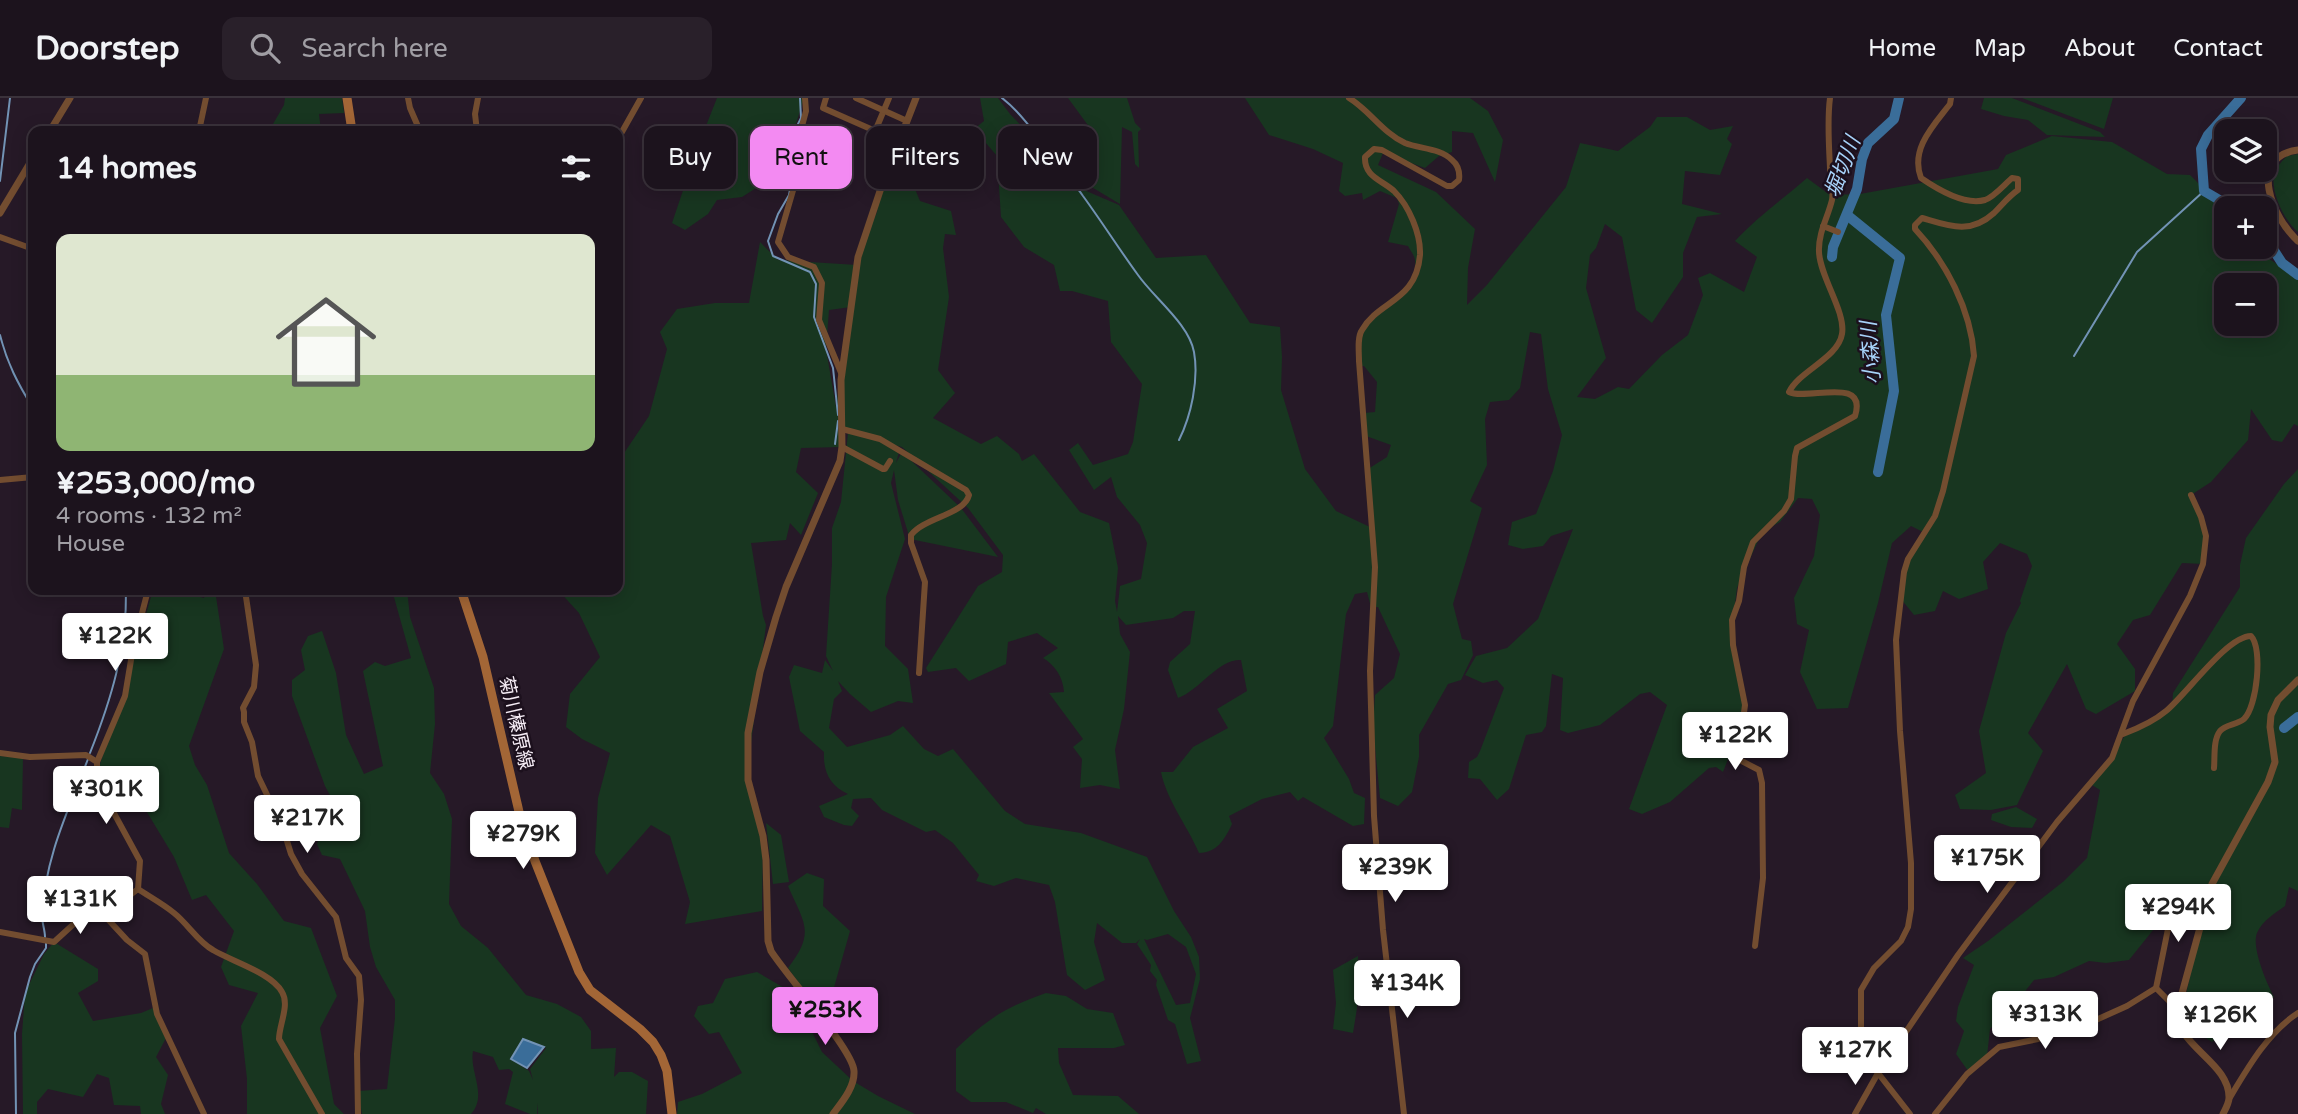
<!DOCTYPE html>
<html lang="en">
<head>
<meta charset="utf-8">
<style>
  body { margin:0; font-family:"Varela Round","Noto Sans JP",sans-serif; background:#29202a; color:#f1f3f6; height:100vh; display:flex; flex-direction:column; font-size:26px; white-space:nowrap }
  * { box-sizing:border-box; margin:0 }
  p { font-size:23px; color:#a09ea4 }
  .icon { flex:none; width:38px; height:38px; fill:none; stroke:currentColor; stroke-width:2; stroke-linecap:round; stroke-linejoin:round }
  .map { position:relative; flex:1; overflow:hidden }
  .details { position:absolute; left:28px; top:28px; width:595px; height:469px; display:flex; flex-direction:column; background:#1c131d; border-radius:14px; box-shadow:0 4px 18px #0003,0 0 0 2px #3a323b }
  .details>* { flex:none }
  .hud { position:absolute; left:644px; top:28px; width:665px; height:63px; display:flex; gap:14px }
  .tools { position:absolute; left:2214px; top:21px; display:grid; gap:14px }
  .tools a { display:grid; place-items:center; width:63px; height:63px; border-radius:14px; background:#1c131d; box-shadow:0 4px 18px #0003,0 0 0 2px #3a323b; font-size:35px }
  .price { position:absolute; translate:-50% -60px; padding:0 16px; border-radius:7px; background:#fff; color:#222; font-size:23px; line-height:46px; filter:drop-shadow(0 2px 4px #0008) }
  .price::after { content:''; position:absolute; left:50%; top:42px; width:21px; height:16px; margin-left:-10px; background:inherit; clip-path:polygon(0 0,100% 0,50% 100%) }
  .price.active { background:#f38af2; color:#111 }
  ul { padding:0; list-style:none }
  li { display:grid; align-content:center; gap:14px; height:371px; padding:0 28px }
  li+li { border-top:2px solid #3a323b }
  li span { display:grid; place-items:center; height:217px; border-radius:14px; color:#555 }
  li>.icon { margin-inline-start:auto }
  span .icon { width:126px; height:126px; fill:#fffc; stroke-width:1 }
  li b { font-size:30px }
  h2 { display:flex; justify-content:space-between; align-items:center; height:84px; padding:0 28px; font-size:30px }
  .tag { padding:0 24px; border-radius:14px; background:#1c131d; box-shadow:0 4px 18px #0003,0 0 0 2px #3a323b; font-size:24px; line-height:63px }
  .tag.active { background:#f38af2; color:#111 }
  header { display:flex; align-items:center; gap:42px; box-sizing:border-box; height:98px; padding:0 35px; background:#1c131d; border-bottom:2px solid #3a323b }
  header strong { font-size:33px }
  nav { display:flex; gap:38px; margin-inline-start:auto; font-size:24px }
  .search { width:490px; height:63px; background:#29202a; display:flex; align-items:center; gap:18px; box-sizing:border-box; padding:0 24px; border-radius:14px; color:#a09ea4; font-size:26px }
  .map>svg:first-child { display:block }
  .green { fill:#183620; fill-rule:evenodd }
  .water { fill:#3a6d99; stroke:#7293b5; stroke-width:2 }
  .lines { fill:none; stroke-linecap:round; stroke-linejoin:round }
  .stream { stroke:#7293b5; stroke-width:2 }
  .river { stroke:#3a6d99; stroke-width:10 }
  .minor { stroke:#734d30; stroke-width:6 }
  .tertiary { stroke:#734d30; stroke-width:7 }
  .secondary { stroke:#a36636; stroke-width:9 }
  .labels { text-anchor:middle; dominant-baseline:central; stroke-width:5; stroke-linejoin:round; paint-order:stroke }
  .street-label { font-size:19px; fill:#f6edf6; stroke:#1c101d }
  .water-label { font-size:21px; font-style:italic; fill:#a7d2f9; stroke:#1c101d }
</style>
</head>
<body>
<header>
<strong>Doorstep</strong>
<div class="search"><svg class="icon" aria-label="search" viewBox="0 0 24 24"><circle cx="10" cy="10" r="6"/><path d="M15 15l6 6"/></svg>Search here</div>
<nav><a>Home</a><a>Map</a><a>About</a><a>Contact</a></nav>
</header>
<div class="map">
<svg width="2298" height="1016" viewBox="0 0 2298 1016">
  <rect width="100%" height="100%" fill="#261927"/>
  <g class="green">
    <polygon points="285,0 342,0 344,15 319,16 321,33 269,33 284,7"/>
    <polygon points="717,0 804,0 781,74 742,99 717,102 708,116 685,132 672,125 698,48"/>
    <path d="M980 0H998L1010 16 1084 92 1119 107 1156 160 1206 157 1250 225 1280 229 1282 259 1281 292 1305 371 1336 413 1370 429 1368 371 1387 359 1391 347 1366 338 1364 315 1375 314 1377 284 1364 268H1359C1359 259 1358 248 1360 240 1368 213 1420 193 1415 163 1415 158 1410 152 1408 148L1388 144 1399 106 1397 100 1380 93 1363 102 1362 95 1345 98 1339 93 1343 65 1313 51 1269 37 1245 0H1470L1488 13 1503 42 1495 84 1473 35 1452 33V54L1439 58 1425 70 1383 55 1378 67 1436 94 1475 131 1468 170 1467 207 1486 188 1566 89 1580 45 1618 53 1650 29 1657 19H1687L1710 32 1733 28 1727 41 1732 46 1720 77 1685 73 1682 106 1722 116 1697 119 1683 155V179L1652 225 1636 212 1622 139 1605 126 1596 150 1590 157 1586 190 1606 260 1577 299 1595 301 1618 289 1629 291 1662 257 1688 237 1703 197 1698 180 1710 175 1744 194 1757 159 1735 143C1757 119 1783 101 1807 80L1830 97 1860 96 1998 71 2006 57 2052 38 2112 44 2167 76 2190 77C2214 101 2226 113 2226 149H2250L2288 173 2298 177V328L2294 326 2282 344 2272 342 2251 311 2248 342 2211 384 2191 397 2203 428 2204 466 2182 465 2150 517 2133 522 2117 546 2135 571V593L2096 616 2086 611 2067 566 2028 635 2043 653 2017 707 1991 712 1960 711 1955 697 1986 675 1979 633 2006 535 2021 505 2020 503 2032 468 2027 456 2000 445 1983 464 1988 491 1959 501 1943 493 1935 513 1914 517 1901 501 1908 461 1925 435 1911 428 1892 445 1878 505 1848 610 1817 611 1800 574 1809 532 1797 526 1794 500 1814 458 1820 417 1812 401 1798 400 1780 424 1762 434 1737 490 1732 529 1744 610 1733 636 1730 656 1723 674 1716 669 1709 670 1670 704 1642 716 1629 711 1667 607 1650 594 1640 596 1600 627 1568 635 1560 632 1563 580 1552 576 1546 628 1542 634 1526 637 1509 691 1497 702 1480 681 1468 680 1469 664 1477 659 1480 653 1504 590 1497 582 1483 585 1465 577 1476 558 1507 550 1538 521 1573 431 1551 438 1543 448 1523 451 1508 447 1512 424 1536 416 1553 373 1562 337 1548 291 1541 236 1530 234 1520 290 1509 302 1490 304 1485 321 1487 367 1470 403 1482 410 1453 506 1462 541 1471 543 1473 557 1461 582 1448 586 1419 637V659L1412 694 1398 708 1380 700 1373 628 1375 597 1394 580 1400 556 1378 509H1371L1367 494 1355 496 1346 516 1333 628 1324 640 1349 681 1354 695 1365 700 1364 726 1353 728 1303 699 1298 703 1290 694 1262 701 1229 718 1232 726C1225 741 1217 755 1199 755 1187 727 1167 703 1161 674H1173L1193 649 1228 630 1217 611 1247 593 1241 562C1218 561 1200 592 1178 600L1168 572 1170 564 1190 546 1195 513H1184L1173 520 1126 527 1118 518 1120 536 1130 554 1124 611 1115 652 1120 691 1100 687 1080 690 1082 661 1073 649 1083 641 1049 595 1064 594C1063 579 1055 567 1043 560L1058 550 1037 535 1008 544 1006 566 969 583 956 570 928 574 926 570 978 488 1002 474 1003 457 968 410 902 349 883 344 899 354 896 365 902 354 961 410 998 459 910 441 898 402 894 372 891 385 905 441 886 499 885 548 908 571 913 605 898 603 871 614 850 596 838 583 842 593 834 601 829 630 847 649 890 637 903 628 924 651 938 658 953 651 1005 713 1025 726 1081 735 1147 759 1174 813 1191 839 1199 859 1200 881 1190 920 1201 963 1187 966 1175 926 1168 922 1156 887 1157 882 1150 873 1151 867 1137 846 1140 841 1136 845H1122L1097 825 1094 844 1105 882 1085 892 1067 877 1055 804 1049 787 1016 780 994 788 976 783 979 777 953 745 935 732 926 734 882 712 871 700 853 701 851 710 859 718 852 728 844 727 824 719 819 708 848 696C830 688 823 674 824 654L800 633 789 579 794 567 822 575 825 562 833 573 826 558 832 466V430L841 404 848 335 840 333 842 349 801 350 796 374 818 395 801 437 790 425 786 442 751 445 763 518 766 527 746 685 763 738 762 813 685 826 690 804 670 738 651 727 607 777 595 755 598 700 610 655 582 641 566 629 570 596 600 559 579 515 558 492H618V364L649 318 667 251 660 234 677 211 715 205H749L760 144 778 162 857 167 861 150 877 114 886 54 905 30 925 28 942 38 968 34 954 81H919L915 91 920 103 951 113 956 137 945 136 943 150 949 199 938 272 955 295 933 320 981 346 997 338 1019 356 1022 363 1034 356 1080 414 1109 425 1118 470 1115 503 1117 514 1120 488 1141 481 1147 445 1140 427 1117 399 1111 379 1094 392 1069 352 1078 345 1093 367 1128 356 1133 344 1142 286 1111 244 1108 203 1072 193H1060L1054 167 1024 149 1001 119 997 58 974 31 984 23ZM2226 187H2264V226H2226ZM851 209 836 308V309L826 251 829 212ZM1168 836 1186 849 1196 876 1190 905 1176 907 1144 841 1147 842Z"/>
    <polygon points="1068,0 1127,0 1135,25 1141,31 1138,34 1139,70 1135,66 1132,34 1122,29 1120,106 1073,78 1090,30"/>
    <polygon points="1984,0 2012,0 2100,34 2105,39 2047,37 2028,22 2004,18 1981,11"/>
    <polygon points="2022,0 2113,0 2104,31"/>
    <path d="M2298 56V134C2284 123 2267 88 2276 72 2278 67 2283 62 2287 58Z"/>
    <path d="M2298 371V793L2289 789 2285 808C2275 815 2262 823 2257 835 2251 849 2267 886 2274 899L2212 944 2186 927 2182 914 2202 825 2166 816 2129 862 2106 865 2089 863 2054 879 2034 882 2015 906 1990 931 1987 958 1971 977 1956 956 1964 933 1956 923 1958 909 1974 867 1963 860 1988 843 2064 783 2087 760 2100 692 2092 687 2110 662 2127 634 2172 610 2173 595 2240 489V467L2246 440 2284 386Z"/>
    <polygon points="207,492 215,492 224,551 189,648 195,667 207,687 229,755 257,786 284,823 311,830 337,898 320,930 334,1006 344,1016 247,1016 247,981 241,928 258,895 229,887 221,869 234,833 206,797 192,802 174,759 136,696 105,703 98,672 125,592 152,495 178,493 204,500"/>
    <path d="M392 492H407L410 519 434 590 435 626 430 675 444 696 452 721 449 806 461 828 488 850 526 897 557 906 581 919 591 933V951L616 950 614 979 619 974H632L648 983 646 1016H538V1005L537 1016H530L505 1006 513 974 509 971 499 972 493 959 473 953C469 974 488 997 471 1016H362L358 993 387 991 395 920V902L376 869 370 849 365 813 340 761 322 757 317 746 322 733 332 722 335 707 325 688 292 598V582L305 572 301 552 308 538 322 533 336 575 346 637 364 676 383 668 363 573 375 564 385 568 411 560ZM523 941 546 950 530 971 533 982 529 973 511 961Z"/>
    <polygon points="0,658 23,660 22,712 12,710 9,730 0,729"/>
    <polygon points="2016,709 2037,721 2032,730 2011,729 1991,722 1992,716"/>
    <polygon points="766,725 781,737 789,784 773,786"/>
    <path d="M807 775 824 781 823 808 850 833 825 921 788 870C816 834 804 825 788 788Z"/>
    <polygon points="54,844 98,871 98,883 78,895 93,923 141,915 153,910 166,940 156,959 168,977 161,1006 165,1016 141,1016 140,1008 114,1007 109,980 97,976 83,999 48,991 37,1004 37,1016 23,1016 22,936 25,895 44,856"/>
    <polygon points="1358,858 1357,910 1353,935 1333,931 1336,905 1333,872"/>
    <polygon points="757,874 793,895 822,954 853,983 878,998 915,1016 677,1016 678,1004 702,996 742,975 719,934 709,936 694,918 698,908 713,905 725,881"/>
    <path d="M1046 895 1066 898 1087 911 1113 915 1125 947 1114 950H1058L1059 965 1073 997 1118 998 1139 1016H1046L1036 1010 1033 1015 1006 1004H971L956 993V951C987 921 1006 909 1046 895Z"/>
  </g>
  <polygon class="water" points="523,941 544,949 527,970 511,961"/>
  <g class="lines">
    <g class="stream">
      <polyline points="800,0 801,20 797,28 790,54 793,75 789,97 778,116 768,143 773,158 810,174 816,186 814,219 833,270 838,317"/>
      <path d="M1002 0C1024 17 1040 43 1056 65 1065 76 1075 86 1083 98 1102 124 1119 151 1138 177 1154 200 1189 226 1194 254 1199 282 1191 318 1179 342"/>
      <polyline points="0,83 10,0"/>
      <path d="M0 237C7 265 18 286 33 310"/>
      <polyline points="2074,258 2137,154 2204,93"/>
      <polyline points="835,346 838,323"/>
      <path d="M90 655C111 602 127 550 126 492"/>
      <path d="M45 839C45 832 42 825 42 818 45 759 68 713 88 661"/>
      <polyline points="16,1016 15,935 30,879 35,866 46,850 46,845"/>
    </g>
    <g class="river">
      <polyline points="2233,110 2204,93 2201,51 2208,37 2241,0"/>
      <polyline points="1847,117 1900,160 1886,217 1894,293 1878,374"/>
      <polyline points="2264,137 2282,165 2298,177"/>
      <polyline points="1832,159 1833,149 1857,91 1862,61 1868,45 1894,21 1899,0"/>
      <polyline points="2284,630 2298,619"/>
    </g>
    <g class="minor">
      <polyline points="408,0 410,10 420,33"/>
      <polyline points="805,0 806,13 798,43 796,60 799,72 778,144 788,159 814,169 822,185 819,222 842,277"/>
      <polyline points="826,0 823,10 873,32 876,31 889,0"/>
      <polyline points="856,0 907,23"/>
      <path d="M1349 0C1369 12 1383 35 1405 45 1420 51 1440 50 1452 62 1458 67 1460 74 1459 82L1452 88H1447L1382 52 1374 51 1365 59C1364 79 1382 82 1394 93 1409 108 1421 136 1420 157 1416 204 1379 202 1362 232 1357 239 1359 254 1359 263L1375 469 1370 573 1374 718 1383 832 1404 1016"/>
      <polyline points="199,33 206,0"/>
      <polyline points="477,33 475,16 478,0"/>
      <polyline points="618,41 641,0"/>
      <polyline points="1823,128 1838,134"/>
      <polyline points="0,139 33,151"/>
      <path d="M842 331 880 341 966 392 969 397C964 417 925 419 911 437V445L925 484 919 575"/>
      <polyline points="842,349 883,371 885,371 890,363"/>
      <polyline points="0,382 33,379"/>
      <polyline points="245,492 256,567 254,589 243,610 244,614 244,624 252,644 258,678 283,730 291,756 302,776 336,819 346,860 359,878 361,902 357,956 358,1016"/>
      <path d="M2123 636C2139 630 2153 624 2166 613 2186 597 2227 538 2251 538 2263 550 2257 609 2244 621 2237 627 2226 626 2220 633 2213 642 2215 659 2214 670"/>
      <polyline points="0,655 30,659 86,657 97,664"/>
      <path d="M138 791C150 799 163 806 174 815 188 826 198 844 213 852 231 863 272 875 282 894 290 907 279 927 279 941L322 1016"/>
      <polyline points="103,816 127,842 145,856 157,916 204,1016"/>
      <polyline points="0,834 54,844 77,823 111,812 138,791 140,763 103,695 97,678 97,664 125,598 133,550 148,492"/>
      <path d="M1755 848 1763 780 1762 685 1759 672 1732 658 1733 636 1743 622 1745 607 1733 547 1732 522 1739 503 1744 469 1753 444 1784 413 1791 401 1795 358 1797 350 1855 318C1868 277 1807 303 1789 294 1799 273 1838 260 1842 236 1846 214 1820 179 1819 154 1818 135 1828 119 1832 102 1834 92 1830 80 1830 70 1829 48 1827 22 1830 0"/>
      <polyline points="2156,890 2169,903 2177,918"/>
      <path d="M2229 1001C2247 971 2268 934 2298 915"/>
      <polyline points="1855,1016 1878,975 1958,857 2057,724 2112,660 2133,603 2190,498 2203,466 2206,438 2201,419 2191,397"/>
      <path d="M1910 1016 1878 975 1865 954 1861 939V892L1874 870 1901 843 1908 829 1911 811V765L1900 633 1896 542 1904 474 1908 461 1935 418 1943 393 1974 258C1971 212 1946 164 1915 131V127L1922 120C1949 128 1970 137 1994 115 2002 107 2009 98 2018 92V81L2012 80C2004 87 1994 99 1985 102 1964 108 1937 91 1921 80 1910 51 1933 28 1950 6L1951 0"/>
      <polyline points="1935,1016 1967,976 1999,949 2038,941 2087,926 2127,908 2156,890 2170,821 2173,817 2179,797"/>
    </g>
    <g class="tertiary">
      <polyline points="50,33 70,0"/>
      <path d="M2298 52C2246 59 2273 121 2298 143"/>
      <polyline points="0,115 33,60"/>
      <path d="M833 1016C842 1004 855 989 854 973 853 952 786 877 771 853L768 843 766 762 763 738 748 682V635L760 574 776 519 786 489 840 363 842 349 841 282 858 159 881 90 916 0"/>
      <path d="M2223 1016C2225 1012 2229 1005 2229 1000 2230 963 2172 947 2178 910L2212 786 2268 684 2275 664 2270 629 2271 617 2278 602 2298 582"/>
    </g>
    <g class="secondary">
      <polyline points="347,0 352,33"/>
      <polyline points="461,492 483,559 520,718 535,763 579,874 590,892 640,931 653,944 661,957 667,973 672,1016"/>
    </g>
  </g>
  <g class="labels">
    <g class="street-label">
      <text transform="translate(516 625) rotate(77)">菊川榛原線</text>
    </g>
    <g class="water-label">
      <text transform="translate(1843 69) rotate(-69)">堀切川</text>
      <text transform="translate(1871 255) rotate(-94)">小森川</text>
    </g>
  </g>
</svg>
<div class="tools">
<a><svg class="icon" aria-label="layers" viewBox="0 0 24 24"><path d="M12 4l9 5-9 5-9-5zM3 14l9 5 9-5"/></svg></a>
<a>+</a>
<a>−</a>
</div>
<b class="price" style="left:115px;top:575px">¥122K</b>
<b class="price" style="left:1735px;top:674px">¥122K</b>
<b class="price" style="left:106px;top:728px">¥301K</b>
<b class="price" style="left:307px;top:757px">¥217K</b>
<b class="price" style="left:523px;top:773px">¥279K</b>
<b class="price" style="left:1987px;top:797px">¥175K</b>
<b class="price" style="left:1395px;top:806px">¥239K</b>
<b class="price" style="left:80px;top:838px">¥131K</b>
<b class="price" style="left:2178px;top:846px">¥294K</b>
<b class="price" style="left:1407px;top:922px">¥134K</b>
<b class="price active" style="left:825px;top:949px">¥253K</b>
<b class="price" style="left:2045px;top:953px">¥313K</b>
<b class="price" style="left:2220px;top:954px">¥126K</b>
<b class="price" style="left:1855px;top:989px">¥127K</b>
<div class="hud">
<a class="tag">Buy</a>
<a class="tag active">Rent</a>
<a class="tag">Filters</a>
<a class="tag">New</a>
</div>
<section class="details">
<h2>14 homes<svg class="icon" aria-label="filters" viewBox="0 0 24 24"><path d="M4 7h16M4 17h16"/><circle cx="9" cy="7" r="2"/><circle cx="15" cy="17" r="2"/></svg></h2>
<ul>
<li><span style="background:linear-gradient(#dfe7d0 65%,#8fb573 0)"><svg class="icon" aria-label="home" viewBox="0 0 24 24"><path d="M3 11l9-7 9 7M6 9v11h12V9"/></svg></span><div><b>¥253,000/mo</b><p>4 rooms · 132 m²</p><p>House</p></div></li>
</ul>
</section>
</div>
</body>
</html>
